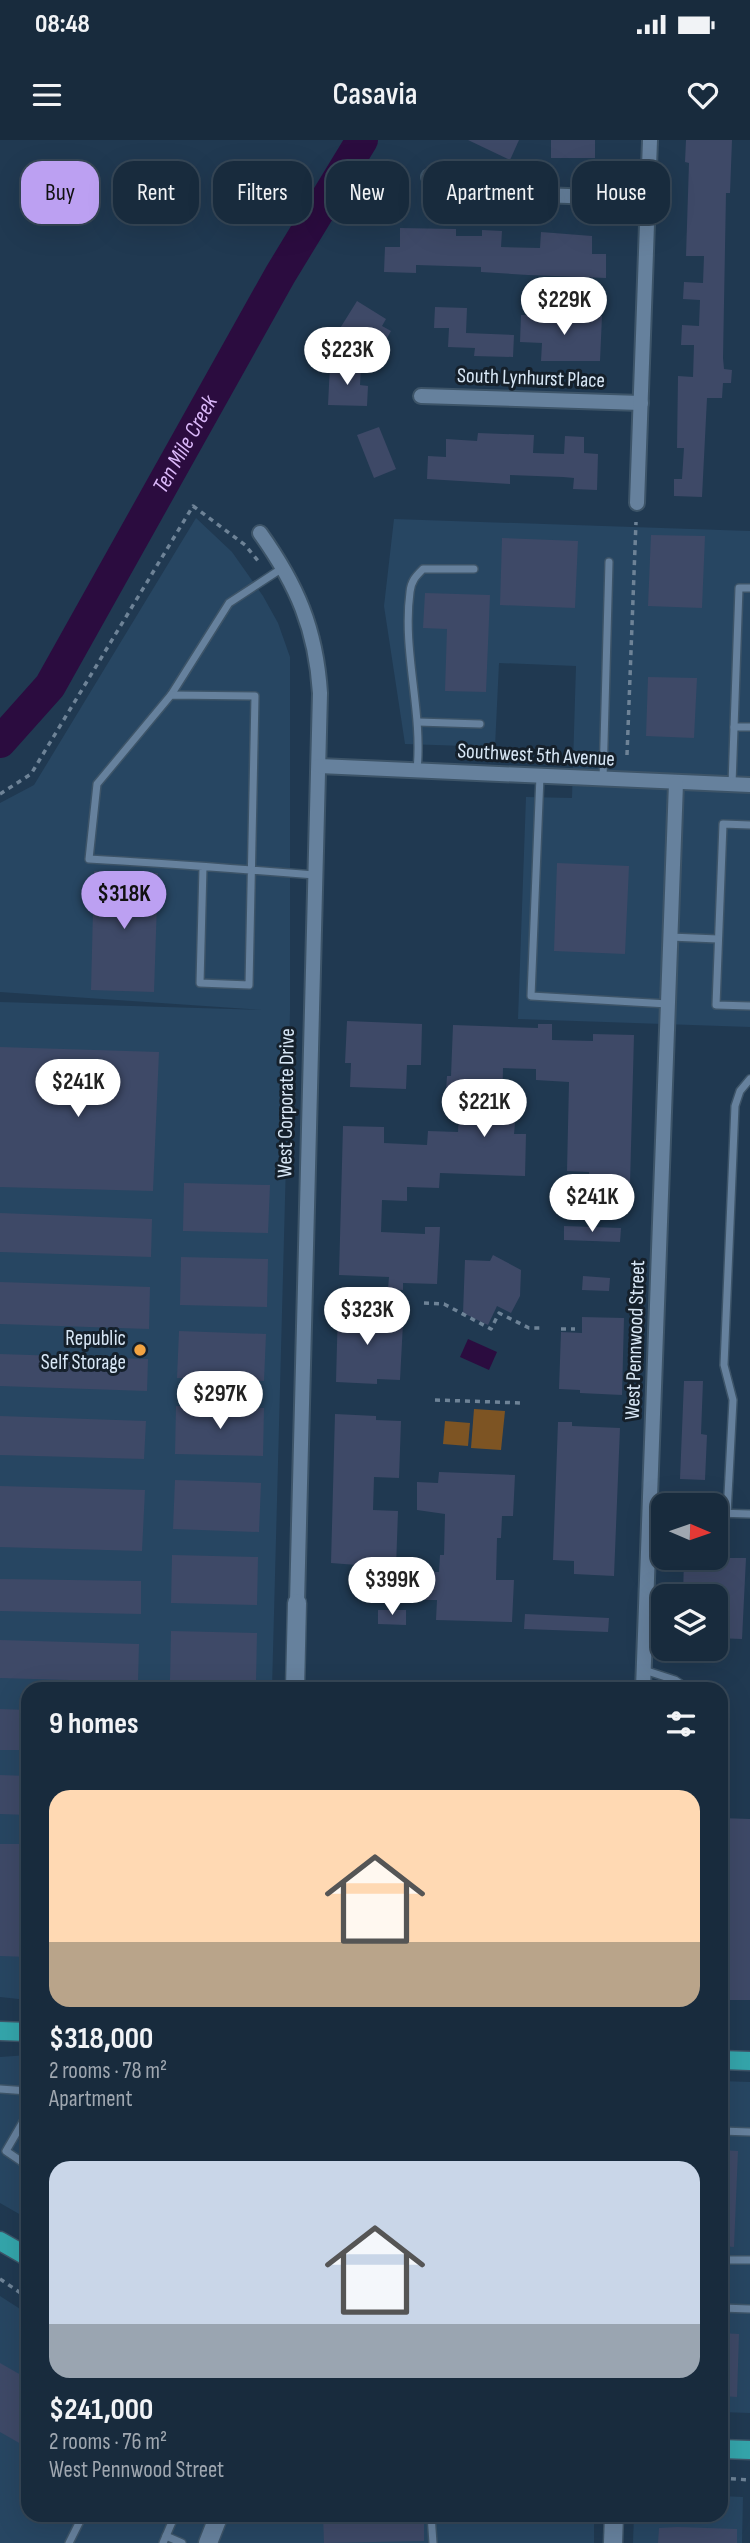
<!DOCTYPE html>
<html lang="en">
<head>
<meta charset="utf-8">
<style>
  body { margin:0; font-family:"Sofia Sans Condensed",sans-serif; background:#213344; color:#f1f3f6; height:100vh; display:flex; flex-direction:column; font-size:26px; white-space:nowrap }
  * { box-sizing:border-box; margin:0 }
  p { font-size:23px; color:#9fa7b0 }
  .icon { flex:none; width:38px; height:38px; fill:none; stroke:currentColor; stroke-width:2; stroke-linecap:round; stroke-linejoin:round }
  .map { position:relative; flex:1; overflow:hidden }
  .details { position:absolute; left:21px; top:1542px; width:707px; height:840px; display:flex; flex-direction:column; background:#182b3d; border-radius:21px; box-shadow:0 7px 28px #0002,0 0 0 2px #364757 }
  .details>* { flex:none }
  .hud { position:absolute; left:21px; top:21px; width:709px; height:63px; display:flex; gap:14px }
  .needle { width:46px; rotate:92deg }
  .tools { position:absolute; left:651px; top:1353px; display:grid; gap:14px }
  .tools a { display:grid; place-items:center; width:77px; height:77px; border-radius:14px; background:#182b3d; box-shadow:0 7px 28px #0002,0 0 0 2px #364757; font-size:35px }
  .price { position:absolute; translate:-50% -60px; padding:0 16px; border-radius:24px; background:#fff; color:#222; font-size:23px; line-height:46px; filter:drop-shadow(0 2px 4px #0008) }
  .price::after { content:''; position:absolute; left:50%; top:42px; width:21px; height:16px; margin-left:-10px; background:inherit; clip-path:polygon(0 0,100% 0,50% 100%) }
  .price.current { background:#bca0f2; color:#111 }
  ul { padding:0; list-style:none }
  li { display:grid; align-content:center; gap:14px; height:371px; padding:0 28px }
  li span { display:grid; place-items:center; height:217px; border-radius:21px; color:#555 }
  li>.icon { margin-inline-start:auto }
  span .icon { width:126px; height:126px; fill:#fffc; stroke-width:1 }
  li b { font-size:30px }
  h2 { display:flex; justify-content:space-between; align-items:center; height:84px; padding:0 28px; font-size:30px }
  .pill { padding:0 24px; border-radius:21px; background:#182b3d; box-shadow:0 7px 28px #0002,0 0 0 2px #364757; font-size:24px; line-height:63px }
  .pill.current { background:#bca0f2; color:#111 }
  .status { display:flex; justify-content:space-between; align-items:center; height:49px; padding:0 35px; background:#182b3d; direction:ltr }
  .status svg { height:19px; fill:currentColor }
  header { display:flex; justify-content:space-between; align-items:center; height:91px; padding:0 28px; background:#182b3d; font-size:32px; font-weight:600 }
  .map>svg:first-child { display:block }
  .built { fill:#274662 }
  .green { fill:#7d5423 }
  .water { fill:#2b0c3f }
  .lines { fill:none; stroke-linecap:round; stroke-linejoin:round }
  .river { stroke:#2b0c3f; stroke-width:32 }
  .building { fill:#3e4967 }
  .service-casing { stroke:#3d5468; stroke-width:10 }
  .minor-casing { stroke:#3d5468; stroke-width:18 }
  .tertiary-casing { stroke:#3d5468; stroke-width:21 }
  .primary-casing { stroke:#3d5468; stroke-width:21 }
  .path { stroke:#6e8397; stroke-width:3.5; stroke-dasharray:5 5; stroke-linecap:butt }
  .service { stroke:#66819d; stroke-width:7 }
  .minor { stroke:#66819d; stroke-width:14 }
  .tertiary { stroke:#66819d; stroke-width:18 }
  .primary { stroke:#34a5ab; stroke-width:18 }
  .poi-dot { fill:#f3a442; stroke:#15202b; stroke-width:2.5 }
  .labels { text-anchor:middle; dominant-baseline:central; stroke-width:6; stroke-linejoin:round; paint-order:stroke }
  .street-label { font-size:21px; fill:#d8e7f6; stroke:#15202b }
  .poi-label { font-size:21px; fill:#d8e7f6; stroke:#15202b; text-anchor:end }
  .water-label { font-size:23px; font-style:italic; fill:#dab7f9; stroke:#15202b }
</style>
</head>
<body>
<div class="status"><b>08:48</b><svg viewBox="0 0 49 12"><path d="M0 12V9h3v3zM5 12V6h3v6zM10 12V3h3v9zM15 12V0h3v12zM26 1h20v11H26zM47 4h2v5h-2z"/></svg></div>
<header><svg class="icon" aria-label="menu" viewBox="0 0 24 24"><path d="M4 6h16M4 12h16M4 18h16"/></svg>Casavia<svg class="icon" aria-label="heart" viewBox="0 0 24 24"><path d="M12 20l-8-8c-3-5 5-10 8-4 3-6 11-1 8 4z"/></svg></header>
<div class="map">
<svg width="750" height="2403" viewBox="0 0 750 2403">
  <rect width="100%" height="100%" fill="#203951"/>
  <g class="built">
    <polygon points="196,378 232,412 263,456 278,483 290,517 290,871 272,1549 28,1549 28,1860 0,1857 0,862 262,870 0,852 0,663 34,645"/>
    <polygon points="394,379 750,391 750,887 518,879 526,657 572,658 576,526 499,523 495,607 405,604 384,466"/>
    <polygon points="28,1915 28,2079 0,2063 0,1917"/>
    <polygon points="721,1941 750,1942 750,2273 721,2272"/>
    <polygon points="0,2156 28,2174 28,2375 594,2375 594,2403 0,2403"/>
    <polygon points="721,2356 743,2357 742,2403 633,2403 634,2375 721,2375"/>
  </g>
  <g class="green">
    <polygon points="474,1269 505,1271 501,1310 471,1308"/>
    <polygon points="445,1281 470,1283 468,1306 443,1304"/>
  </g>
  <polygon class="water" points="468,1199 497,1212 489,1230 460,1217"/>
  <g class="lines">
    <path class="river" id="s1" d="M0 602 50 546 280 135 362 0"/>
  </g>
  <g class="building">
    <polygon points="468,0 519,0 510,20"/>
    <rect x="551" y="0" width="44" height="18"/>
    <polygon points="686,0 732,0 730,53 726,53 723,218 724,229 732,230 731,243 723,243 722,258 707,258 702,357 674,356 674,339 682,339 684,308 677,308 678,236 693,237 694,205 681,205 682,185 699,186 700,160 683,159 684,142 703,143 704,116 686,116 689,23 685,22"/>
    <polygon points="400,88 456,89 456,96 482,96 482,90 502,91 501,107 540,108 541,92 592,96 592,114 606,114 606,138 528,135 481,132 481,127 416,125 416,133 384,132 385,107 400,107"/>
    <polygon points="357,161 386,179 382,186 391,191 378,214 339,190"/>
    <polygon points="435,167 467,168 466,193 514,195 513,217 474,216 475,208 448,207 449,188 434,188"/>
    <polygon points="521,175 602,176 600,221 541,221 542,203 520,202"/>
    <polygon points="330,225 361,227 360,245 368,246 367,266 328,265"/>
    <polygon points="379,287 396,329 374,338 357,295"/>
    <polygon points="478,293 534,295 533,313 564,314 565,296 584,297 584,313 598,314 597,350 573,349 574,338 563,337 510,335 510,344 427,339 428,316 446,317 446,299 477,301"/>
    <polygon points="651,395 705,396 702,468 648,466"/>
    <polygon points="502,398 578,401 575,468 500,465"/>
    <polygon points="425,453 490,455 486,552 445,551 447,489 423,488"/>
    <polygon points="648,537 697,538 694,598 646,596"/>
    <polygon points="557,723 629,726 625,814 554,811"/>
    <polygon points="94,731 158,733 154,852 91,850"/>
    <polygon points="347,881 422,884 421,925 407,925 406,949 350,947 351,923 345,923"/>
    <polygon points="538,884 552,884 552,900 593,901 593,894 634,895 630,1044 589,1043 589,1032 567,1031 569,942 536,940 536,929 503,928 502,971 516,972 514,994 526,994 525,1036 440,1033 439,1048 407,1047 407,1061 382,1060 381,1092 425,1094 425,1087 440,1087 437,1144 403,1143 403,1150 388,1149 389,1137 339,1135 343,986 384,987 384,1003 427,1005 428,991 458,992 460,951 446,950 447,936 451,936 453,885 538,888"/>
    <polygon points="0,907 159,912 153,1051 0,1047"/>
    <polygon points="184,1043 270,1045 268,1093 183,1091"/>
    <polygon points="0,1073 152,1079 151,1117 0,1112"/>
    <polygon points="564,1086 621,1088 620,1102 564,1100"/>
    <polygon points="493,1115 521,1130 520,1156 511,1173 497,1166 488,1185 463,1173 465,1120 490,1121"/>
    <polygon points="181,1117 268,1119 267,1167 180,1165"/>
    <polygon points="583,1136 610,1138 609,1151 582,1150"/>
    <polygon points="0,1142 150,1147 149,1189 0,1184"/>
    <polygon points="338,1166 379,1167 379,1182 403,1183 400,1240 377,1239 377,1244 336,1242"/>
    <polygon points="582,1177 624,1178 622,1255 580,1253 580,1250 559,1249 561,1192 582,1193"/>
    <polygon points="179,1191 266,1194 264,1241 177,1238"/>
    <polygon points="0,1214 148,1219 147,1251 0,1246"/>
    <polygon points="684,1241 703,1241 701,1294 707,1295 705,1340 680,1339"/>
    <polygon points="176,1266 264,1268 263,1316 175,1314"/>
    <polygon points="335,1274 376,1276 376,1280 401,1281 399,1338 374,1337 373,1370 398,1371 396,1428 331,1423"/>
    <polygon points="0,1276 146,1281 144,1319 0,1315"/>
    <polygon points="558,1282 572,1282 572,1286 620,1288 614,1436 574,1434 574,1421 553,1420"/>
    <polygon points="439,1332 515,1335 513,1376 502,1376 501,1398 497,1398 496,1440 514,1440 512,1482 436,1480 437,1460 415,1460 415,1432 439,1432 440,1415 444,1415 445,1374 417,1370 417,1342 438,1343"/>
    <polygon points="175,1340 261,1343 259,1392 173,1389"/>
    <polygon points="0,1346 145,1350 142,1411 0,1407"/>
    <polygon points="172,1415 258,1417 257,1465 171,1463"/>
    <polygon points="684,1418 746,1418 742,1499 716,1498 716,1456 683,1456"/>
    <polygon points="0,1439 141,1441 141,1474 0,1471"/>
    <polygon points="378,1470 406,1470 406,1485 378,1484"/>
    <polygon points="525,1474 609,1478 608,1492 524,1489"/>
    <polygon points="171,1491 257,1493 256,1542 170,1540"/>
    <polygon points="0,1500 139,1504 138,1542 0,1538"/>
    <polygon points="0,1569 28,1570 28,1610 0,1610"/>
    <polygon points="0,1635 28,1636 28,1675 0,1674"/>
    <polygon points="721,1678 750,1679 750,1860 721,1860"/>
    <polygon points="0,1704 28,1704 28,1817 0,1816"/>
    <polygon points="721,2010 738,2011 734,2107 721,2106"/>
    <polygon points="721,2193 739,2194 737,2257 721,2256"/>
    <polygon points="0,2223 28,2239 28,2308 0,2292"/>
    <polygon points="323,2375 388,2375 388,2380 424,2381 424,2401 324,2403"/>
    <polygon points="678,2387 737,2389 737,2403 658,2403 659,2388"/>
  </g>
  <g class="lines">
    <g class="service-casing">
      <g id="service">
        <polyline points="171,555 229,463 284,427"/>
        <polyline points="418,582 480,584"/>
        <polyline points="734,587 750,587"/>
        <path d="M417 630C423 571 402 511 410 452 411 441 416 436 423 429H474"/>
        <polyline points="540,636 531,856 668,864"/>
        <polyline points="603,639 609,422"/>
        <polyline points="732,644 739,448 750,448"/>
        <polyline points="750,685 723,684 716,865 750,866"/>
        <path d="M203 727 200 843 249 845C251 749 253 652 255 556L171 555 97 644 89 719C164 723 240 729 315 735"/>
        <polyline points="670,797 718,799"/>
        <polyline points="650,1372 663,1372"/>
        <polyline points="716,1373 750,1374"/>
        <polyline points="727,1374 733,1260 724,1225 735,966 740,951 750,939"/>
        <polyline points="644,1530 675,1540 688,1549"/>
        <polyline points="0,1949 28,1951"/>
        <polyline points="28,1973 6,2011 28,2026"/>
        <polyline points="721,1991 750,1992"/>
        <polyline points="721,2120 750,2120"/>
        <polyline points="721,2168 750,2169"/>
        <polyline points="431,2375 433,2403"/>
        <polyline points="166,2396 182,2403"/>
        <polyline points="69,2403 83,2375"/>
        <polyline points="163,2403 175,2375"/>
      </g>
    </g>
    <g class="minor-casing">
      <g id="minor">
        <polyline points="429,37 463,52 648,59"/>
        <polyline points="421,256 641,263"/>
        <polyline points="637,363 650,0"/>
        <path d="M260 393C297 445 316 489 320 553L297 1463"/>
        <polyline points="319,626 750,645"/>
        <polyline points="643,1549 676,643"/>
      </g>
    </g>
    <g class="tertiary-casing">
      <g id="tertiary">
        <polyline points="295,1549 297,1463"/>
        <polyline points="208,2403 219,2375"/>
        <polyline points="613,2403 614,2375"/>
      </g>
    </g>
    <g class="primary-casing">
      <g id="primary">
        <polyline points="0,1891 28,1892"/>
        <polyline points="721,1920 750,1921"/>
        <polyline points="0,2101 28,2117"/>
        <polyline points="721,2309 750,2310"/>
      </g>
    </g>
    <g class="path">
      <polyline points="627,615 636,382"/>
      <polyline points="0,654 31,634 193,366 245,405 259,422"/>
      <polyline points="424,1163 444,1164 491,1189 499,1173 529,1188 541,1188"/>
      <polyline points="561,1189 575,1189"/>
      <polyline points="435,1260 523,1263"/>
      <polyline points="0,2139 28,2158"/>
      <polyline points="721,2338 750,2340"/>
    </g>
    <use href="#service" class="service"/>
    <use href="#minor" class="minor"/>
    <use href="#tertiary" class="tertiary"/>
    <use href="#primary" class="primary"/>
  </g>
  <circle class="poi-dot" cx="140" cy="1210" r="7"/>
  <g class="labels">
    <g class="street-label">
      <text transform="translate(531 238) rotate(2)">South Lynhurst Place</text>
      <text transform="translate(536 615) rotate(3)">Southwest 5th Avenue</text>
      <text transform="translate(286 963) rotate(-89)">West Corporate Drive</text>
      <text transform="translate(635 1200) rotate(-88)">West Pennwood Street</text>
    </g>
    <g class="poi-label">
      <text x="126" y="1198">Republic<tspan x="126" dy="24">Self Storage</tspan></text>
    </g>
    <g class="water-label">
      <text stroke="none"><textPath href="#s1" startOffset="352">Ten Mile Creek</textPath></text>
    </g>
  </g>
</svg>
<div class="tools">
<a><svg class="needle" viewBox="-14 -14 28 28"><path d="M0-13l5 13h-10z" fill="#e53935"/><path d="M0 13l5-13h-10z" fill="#9fa7b0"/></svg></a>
<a><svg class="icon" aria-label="layers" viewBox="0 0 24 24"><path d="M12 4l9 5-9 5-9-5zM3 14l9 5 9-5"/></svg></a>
</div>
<b class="price" style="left:564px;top:197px">$229K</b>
<b class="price" style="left:347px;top:247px">$223K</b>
<b class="price current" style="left:124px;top:791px">$318K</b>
<b class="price" style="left:78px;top:979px">$241K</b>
<b class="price" style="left:484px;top:999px">$221K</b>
<b class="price" style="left:592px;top:1094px">$241K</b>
<b class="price" style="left:367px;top:1207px">$323K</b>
<b class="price" style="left:220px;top:1291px">$297K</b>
<b class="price" style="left:392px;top:1477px">$399K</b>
<div class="hud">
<a class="pill current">Buy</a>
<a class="pill">Rent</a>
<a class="pill">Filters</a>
<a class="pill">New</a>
<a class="pill">Apartment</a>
<a class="pill">House</a>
</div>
<section class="details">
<h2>9 homes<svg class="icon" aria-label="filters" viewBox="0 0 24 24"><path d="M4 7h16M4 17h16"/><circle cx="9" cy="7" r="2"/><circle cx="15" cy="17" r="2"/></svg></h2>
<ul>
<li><span style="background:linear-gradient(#ffd9b3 70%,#b9a48a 0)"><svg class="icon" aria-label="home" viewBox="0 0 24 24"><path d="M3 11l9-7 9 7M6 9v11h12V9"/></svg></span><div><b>$318,000</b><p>2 rooms · 78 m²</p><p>Apartment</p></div></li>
<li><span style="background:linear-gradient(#c9d6e8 75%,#9aa5b1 0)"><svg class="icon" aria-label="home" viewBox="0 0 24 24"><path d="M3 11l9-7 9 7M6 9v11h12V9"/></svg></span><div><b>$241,000</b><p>2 rooms · 76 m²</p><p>West Pennwood Street</p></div></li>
</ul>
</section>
</div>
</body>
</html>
